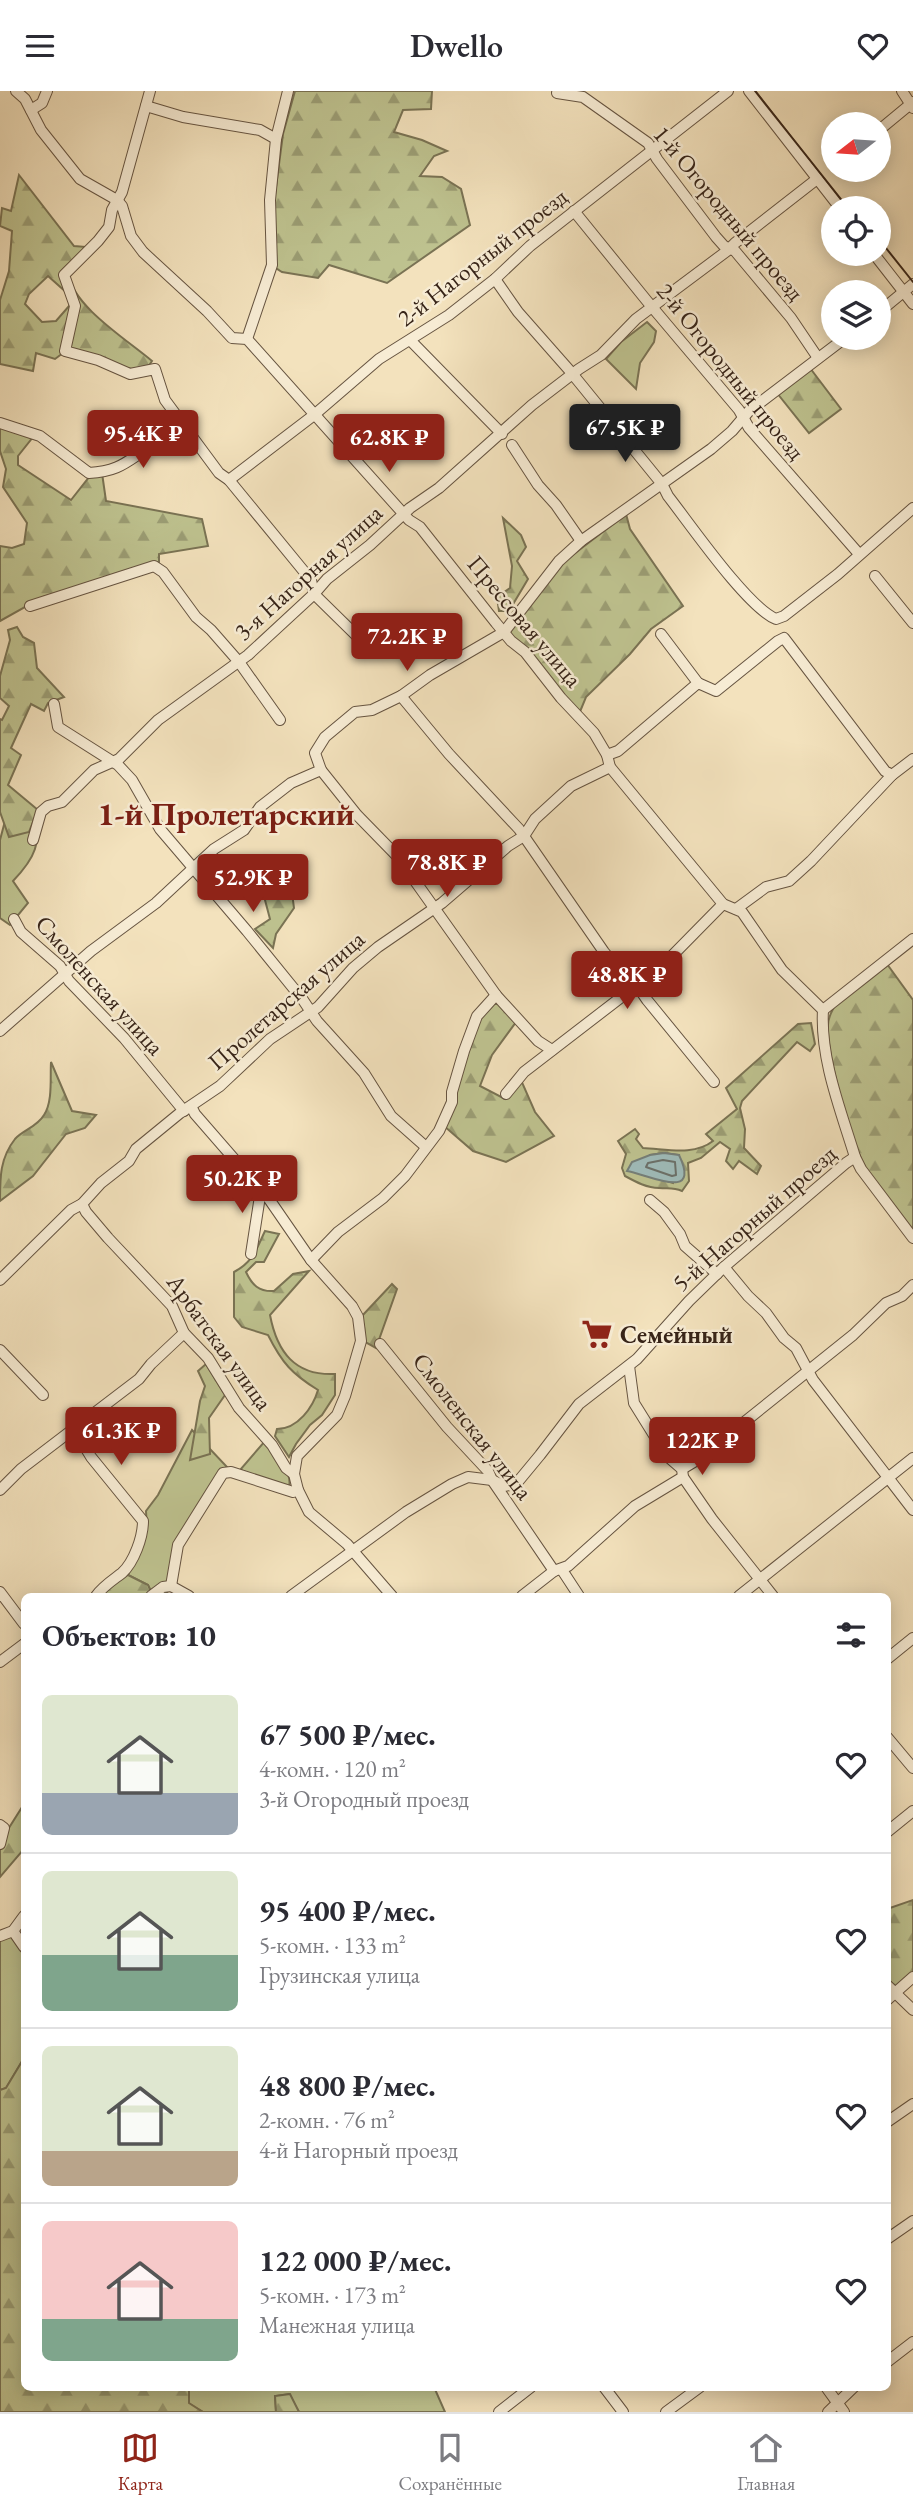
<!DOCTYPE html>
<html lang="ru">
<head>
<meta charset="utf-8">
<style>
  body { margin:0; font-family:"EB Garamond",serif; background:#f2f2f3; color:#2b2b33; height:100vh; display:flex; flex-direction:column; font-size:26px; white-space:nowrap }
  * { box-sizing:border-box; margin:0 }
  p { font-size:23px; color:#7c7c81 }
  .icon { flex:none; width:38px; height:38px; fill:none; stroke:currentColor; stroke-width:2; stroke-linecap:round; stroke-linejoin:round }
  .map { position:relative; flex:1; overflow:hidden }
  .drawer { position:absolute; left:21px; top:1502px; width:870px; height:798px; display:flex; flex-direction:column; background:#fff; border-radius:10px; box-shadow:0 4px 18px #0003 }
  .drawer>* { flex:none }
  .needle { width:46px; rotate:253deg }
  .controls { position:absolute; left:821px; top:21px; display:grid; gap:14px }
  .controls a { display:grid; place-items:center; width:70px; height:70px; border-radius:50%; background:#fff; box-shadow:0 4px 18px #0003; font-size:35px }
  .price { position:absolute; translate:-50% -60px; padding:0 16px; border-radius:7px; background:#8f2418; color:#fff; font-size:23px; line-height:46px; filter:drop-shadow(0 2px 4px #0008) }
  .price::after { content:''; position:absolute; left:50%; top:42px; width:21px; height:16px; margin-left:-10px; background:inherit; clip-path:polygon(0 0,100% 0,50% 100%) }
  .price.selected { background:#222; color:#fff }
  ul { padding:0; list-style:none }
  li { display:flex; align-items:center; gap:21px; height:175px; padding:0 21px }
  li+li { border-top:2px solid #e1e1e2 }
  li span { display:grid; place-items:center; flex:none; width:196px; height:140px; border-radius:10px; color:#555 }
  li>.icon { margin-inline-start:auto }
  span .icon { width:84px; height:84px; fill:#fffc; stroke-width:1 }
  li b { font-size:30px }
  h2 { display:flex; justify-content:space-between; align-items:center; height:84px; padding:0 21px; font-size:30px }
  header { display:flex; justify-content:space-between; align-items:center; height:91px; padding:0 21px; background:#fff; font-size:32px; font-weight:600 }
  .dock { display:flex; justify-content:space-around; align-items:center; height:98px; border-top:2px solid #e1e1e2; background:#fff; font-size:19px; color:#7c7c81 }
  .dock a { display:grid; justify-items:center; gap:4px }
  .dock .selected { color:#8f2418 }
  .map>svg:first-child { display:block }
  .grass { fill:#bec28f; stroke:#7a7354; stroke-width:2 }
  .forest { fill:url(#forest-firs); stroke:#7a7354; stroke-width:2; fill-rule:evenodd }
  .water { fill:#9fbcba; stroke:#757f79; stroke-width:2 }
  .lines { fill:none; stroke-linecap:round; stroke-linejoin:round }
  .shore { stroke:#6b7069; stroke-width:2 }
  .minor-casing { stroke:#665441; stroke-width:12 }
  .minor { stroke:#f7ecd4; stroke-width:10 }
  .tram { stroke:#372418; stroke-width:2 }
  .labels { text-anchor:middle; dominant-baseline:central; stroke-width:5; stroke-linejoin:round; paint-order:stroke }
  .street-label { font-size:24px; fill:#372418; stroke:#f7ecd4 }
  .poi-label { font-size:24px; font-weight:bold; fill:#372418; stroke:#f7ecd4; text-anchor:start }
  .district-label { font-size:32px; font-weight:bold; fill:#7a1f14; stroke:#f7ecd4 }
</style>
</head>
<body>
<header><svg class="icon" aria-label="menu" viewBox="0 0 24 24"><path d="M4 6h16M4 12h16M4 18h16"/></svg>Dwello<svg class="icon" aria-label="heart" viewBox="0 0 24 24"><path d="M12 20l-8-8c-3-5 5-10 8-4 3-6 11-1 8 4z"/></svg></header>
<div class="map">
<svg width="913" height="2321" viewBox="0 0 913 2321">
  <defs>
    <pattern id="forest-firs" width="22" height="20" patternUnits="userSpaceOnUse" patternTransform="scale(1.75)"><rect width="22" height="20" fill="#bec28f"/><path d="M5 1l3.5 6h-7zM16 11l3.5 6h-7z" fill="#9b9d74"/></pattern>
  </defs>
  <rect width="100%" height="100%" fill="#f3e2bd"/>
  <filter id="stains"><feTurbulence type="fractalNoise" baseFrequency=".00286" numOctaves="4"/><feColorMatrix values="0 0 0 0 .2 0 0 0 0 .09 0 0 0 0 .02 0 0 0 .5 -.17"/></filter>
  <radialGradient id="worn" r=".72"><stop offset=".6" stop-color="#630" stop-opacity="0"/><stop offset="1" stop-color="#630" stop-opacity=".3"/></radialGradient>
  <g class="grass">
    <polygon points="647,231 656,240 654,251 640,272 636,298 606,268 621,251"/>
    <path d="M38 719C39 754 37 765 13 790L28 812 10 834 0 827V749L5 730Z"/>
    <polygon points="192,1339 228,1377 184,1437 169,1499 164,1505 153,1505 148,1494 128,1484 147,1438 146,1420 158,1404"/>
    <path d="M265 1350C274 1362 293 1380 289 1396L240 1379Z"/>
    <polygon points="13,1845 24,1853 24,1967 6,1997 0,1999 0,1847"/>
    <polygon points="189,2296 434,2296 445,2321 299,2321 289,2303 275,2305 276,2321 203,2321 188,2312"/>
  </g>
  <g class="forest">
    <polygon points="295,0 432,0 431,18 403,19 394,41 422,49 447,60 434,65 420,85 442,86 461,98 470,134 387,192 329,174 318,187 282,181 274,176 274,111 283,43"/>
    <path d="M19 84 74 155 87 156 68 183C74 216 126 248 152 270L148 276 149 282 63 262 55 268 36 262 33 280 0 273V209L9 180 12 140 0 135 2 117 11 120ZM48 185 67 202 70 214 56 230 42 231 25 213 29 203Z"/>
    <polygon points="810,277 841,318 809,342 777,302"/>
    <polygon points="0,336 33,346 18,365 18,374 71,409 90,385 102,382 106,410 202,428 208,455 159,463 159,471 43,506 0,530 0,455 12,457 24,453 27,432 3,396 6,378 0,360"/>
    <polygon points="626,423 630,438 683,515 651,538 630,563 586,606 579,623 510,543 510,537 561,473"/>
    <polygon points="503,427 521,444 526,456 517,470 528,488 509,520 499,520 497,506 510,497 512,475"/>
    <polygon points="17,536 23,546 34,552 37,577 64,606 48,612 44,620 31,613 11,657 21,664 8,694 38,719 29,741 9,746 0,721 0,628 2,629 9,615 0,607 0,585 10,549 8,539"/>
    <path d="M305 767 307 779 292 802 294 817 276 843 273 857 255 838 270 828 265 809C271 796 275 797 284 788 292 780 296 773 305 767Z"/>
    <path d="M887 873 913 909V1140C898 1120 881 1100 867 1079 852 1055 826 962 828 934 828 926 832 920 835 914Z"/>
    <polygon points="494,913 498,913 516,931 492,964 480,995 505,1008 521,989 535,1021 554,1045 506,1071 473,1060 444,1035 480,926"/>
    <path d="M811 932 815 953 810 960 797 951 742 1010 740 1017 745 1038 744 1057 761 1075 757 1083 739 1070 733 1078 726 1070 730 1058 720 1051 701 1067 688 1072 689 1090 682 1100C673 1096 668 1098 659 1097 647 1097 636 1091 625 1085L622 1077 626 1063 618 1050 635 1038 639 1043 636 1048 643 1057C667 1058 694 1065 713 1050L706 1043 737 1018 726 997 798 933ZM664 1062 679 1064 673 1092 638 1081 650 1064Z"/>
    <path d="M51 971 72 1020 96 1024 85 1037 66 1043 33 1085 0 1110C0 1086 0 1067 15 1048 23 1039 37 1036 44 1024 53 1011 50 986 51 971Z"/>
    <path d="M265 1140 279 1143 264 1171H256L246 1181C252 1194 259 1201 274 1200L293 1183 309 1180 270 1224C277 1261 295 1285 335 1283V1304L322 1324 310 1334 296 1353 289 1366 275 1345 277 1338C298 1338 313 1316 318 1299 292 1283 282 1272 268 1244L242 1236 234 1226V1181C253 1171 256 1159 265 1140Z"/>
    <polygon points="392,1193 397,1198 376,1257 365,1251 364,1235 361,1226"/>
    <polygon points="206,1273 225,1304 209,1327 210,1363 190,1369 200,1310 205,1295 198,1280"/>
    <polygon points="128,1484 148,1494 153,1505 99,1505 115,1489"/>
    <polygon points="24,1713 24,1758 0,1786 0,1757 7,1740"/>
    <polygon points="913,1809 913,1882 895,1896 887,1888 887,1818"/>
    <polygon points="24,1967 24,2296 189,2296 189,2312 203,2321 0,2321 0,1999 6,1997"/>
    <polygon points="290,2303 299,2321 276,2321 275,2305"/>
  </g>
  <path class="water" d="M664 1062 679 1064C702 1112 647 1083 627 1080L632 1071 650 1064Z"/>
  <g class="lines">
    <polygon class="shore" points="663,1069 675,1071 676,1084 672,1085 646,1076 648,1072"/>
    <g class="minor-casing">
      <g id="minor">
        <polyline points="16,0 25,8 41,39 80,88 117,109 122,115 131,145 143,161 207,220 232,247 247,248 409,429 420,436 496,532 511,550 525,561 561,607 594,642 607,664 610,676 723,813 742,821 782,879 823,919"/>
        <polyline points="150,0 122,101 112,119 109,136 98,150 64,184 75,215 65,260 98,269 130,283 155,278 165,309 219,382 229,389 311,489 314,503 366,554"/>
        <polyline points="749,0 840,117"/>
        <polyline points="902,0 913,17"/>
        <polyline points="557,2 583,6 648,52 657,68 716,146 724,155 735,160 791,227 818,267"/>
        <polyline points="146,15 183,26 260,39 276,48"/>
        <polyline points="31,19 42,12 47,0"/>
        <polyline points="878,40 913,11"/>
        <polyline points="574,120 647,210 739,319 749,337 859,463"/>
        <polyline points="874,163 913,213"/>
        <path d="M495 188 518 221 570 280 662 393 668 405C690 433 747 516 776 528L784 525 838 483 913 417"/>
        <polyline points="878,222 913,193"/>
        <polyline points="247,248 272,174 270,109 276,48 288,0"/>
        <polyline points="411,250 502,343"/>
        <path d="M0 332 40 345 89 382C123 380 128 368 155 353 165 348 175 344 185 338"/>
        <polyline points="512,354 538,394 556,414 581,450"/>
        <polyline points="229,389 314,324 379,268 449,224 495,188 530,155 728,0"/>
        <polyline points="875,485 913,532"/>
        <polyline points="30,515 154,475 163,481 196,526 211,539 239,571 280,629"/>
        <polyline points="661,543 698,592"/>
        <polyline points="401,605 449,663 519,738 604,861 619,879 632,887 647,909 714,991"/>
        <polyline points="54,613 58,636 118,674 132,689 160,738 247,840 303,909 317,930 364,982 391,1025 426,1056"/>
        <polyline points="607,664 618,660 698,592 716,600 778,550 784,547 885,680 892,684"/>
        <polyline points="321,679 357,724 398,766 496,904 538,950 552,959"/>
        <polyline points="33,749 41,721 48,715 62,711 94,679 119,668 158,629 248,564 314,503 327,488 370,454 410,417 439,397 532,314 579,278 601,264 636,228 727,160 735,152 817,88"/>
        <polyline points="736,818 766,796 789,790 811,770 892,684 913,668"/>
        <polyline points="14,828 21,841 60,875 69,890 124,947 184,1020"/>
        <path d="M823 919C820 968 841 1020 855 1066L861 1078 913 1147"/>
        <polyline points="823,919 913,848"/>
        <polyline points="0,940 91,860 156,812 214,758 244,739 260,716 291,692 321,679 315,662 325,646 355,621 372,619 401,605 430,584 504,541 559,470 581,450 711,358 732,340 749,320 845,247"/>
        <polyline points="506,1003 524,981 663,874 723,813"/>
        <polyline points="191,1015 195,1023 269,1108 311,1169 352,1215 358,1226 361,1250 345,1305 337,1324 297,1365 294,1383 298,1399 309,1421 347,1453 392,1505"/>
        <polyline points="650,1109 664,1121 680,1143 685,1155 717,1183"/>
        <polyline points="82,1113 86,1121 108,1147 172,1215 184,1242 208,1267 239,1317 272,1354 286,1377 294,1383"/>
        <polyline points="251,1163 260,1105 264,1102"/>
        <polyline points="311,1169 338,1141 383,1107 405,1085 439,1040 452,1011 452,1001 464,960 477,925 496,904"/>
        <polyline points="724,1176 748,1205 766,1222 784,1247 796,1257 813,1289 913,1419"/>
        <polyline points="0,1189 71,1119 82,1113 101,1092 129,1070 136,1058 180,1022 220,995 270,948 318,916 353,877 378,856 442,812 508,755 524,745 535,728 571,695 610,676"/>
        <polyline points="380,1253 447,1336 488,1380 492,1389 554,1480"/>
        <polyline points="0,1259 43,1304"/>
        <polyline points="629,1275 634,1312 667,1365 682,1378 683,1386 712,1428 773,1505"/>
        <path d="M74 1338 91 1366 143 1430C143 1446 134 1471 122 1482 113 1489 103 1495 96 1505"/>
        <polyline points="682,1378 697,1369 853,1244 886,1212 902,1205 913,1194"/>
        <polyline points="0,1399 21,1378 139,1288 151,1273 184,1242"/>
        <polyline points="562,1479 579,1505"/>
        <polyline points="171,1495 178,1454 223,1382 231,1381 293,1401 298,1399"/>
        <polyline points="171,1495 189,1505"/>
        <polyline points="0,1501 24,1533"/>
        <polyline points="151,1505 163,1496 171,1495"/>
        <polyline points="291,1505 406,1421 452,1393 468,1386 492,1389 504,1395 516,1393 540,1364 579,1313 637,1268 689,1210 724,1176 846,1072 855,1066"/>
        <polyline points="522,1505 554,1480 568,1475 635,1415 683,1386"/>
        <polyline points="739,1505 913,1367"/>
        <polyline points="887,1568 913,1547"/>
        <polyline points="0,1571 24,1553"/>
        <polyline points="887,1646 913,1677"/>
        <polyline points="0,1734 4,1737 0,1753"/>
        <polyline points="887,1741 913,1720"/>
        <polyline points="13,1840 24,1856"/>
        <polyline points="0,1845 13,1840 24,1825"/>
        <polyline points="887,1894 913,1919"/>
        <polyline points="887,1909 913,1886"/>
        <polyline points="887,2031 913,2013"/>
        <polyline points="887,2148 913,2130"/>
        <polyline points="887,2271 913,2251"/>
        <polyline points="604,2296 623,2321"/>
        <polyline points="826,2296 844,2321"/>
        <polyline points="499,2321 531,2296"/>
        <polyline points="666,2321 700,2296"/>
        <polyline points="828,2321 854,2296"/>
      </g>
    </g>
    <use href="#minor" class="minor"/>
    <g class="tram">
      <polyline points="755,0 848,117"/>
      <polyline points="878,147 913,191"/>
    </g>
  </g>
  <defs>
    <g id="supermarket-bare" transform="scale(2.415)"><path d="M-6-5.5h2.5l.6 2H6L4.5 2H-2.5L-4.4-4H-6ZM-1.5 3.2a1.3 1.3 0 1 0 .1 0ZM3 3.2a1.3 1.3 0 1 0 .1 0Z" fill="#8f2418" stroke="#f7ecd4" stroke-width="2.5" paint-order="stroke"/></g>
  </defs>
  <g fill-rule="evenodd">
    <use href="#supermarket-bare" x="597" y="1243"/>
  </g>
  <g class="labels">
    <g class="street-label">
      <text transform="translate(729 122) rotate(50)">1-й Огородный проезд</text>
      <text transform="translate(482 166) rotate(-38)">2-й Нагорный проезд</text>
      <text transform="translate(731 280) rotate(51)">2-й Огородный проезд</text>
      <text transform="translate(308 481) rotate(-42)">3-я Нагорная улица</text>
      <text transform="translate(525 530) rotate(50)">Прессовая улица</text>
      <text transform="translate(100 894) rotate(48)">Смоленская улица</text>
      <text transform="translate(286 909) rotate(-41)">Пролетарская улица</text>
      <text transform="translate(754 1127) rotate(-41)">5-й Нагорный проезд</text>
      <text transform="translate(220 1251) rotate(54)">Арбатская улица</text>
      <text transform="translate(473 1335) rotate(52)">Смоленская улица</text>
    </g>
    <g class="poi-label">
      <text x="620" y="1243">Семейный</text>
    </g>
    <g class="district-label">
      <text x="226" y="723">1-й Пролетарский</text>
    </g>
  </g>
  <rect width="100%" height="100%" filter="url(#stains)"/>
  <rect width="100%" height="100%" fill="url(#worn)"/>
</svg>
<div class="controls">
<a><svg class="needle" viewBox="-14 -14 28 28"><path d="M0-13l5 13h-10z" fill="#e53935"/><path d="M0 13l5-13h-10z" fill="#7c7c81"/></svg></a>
<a><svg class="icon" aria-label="locate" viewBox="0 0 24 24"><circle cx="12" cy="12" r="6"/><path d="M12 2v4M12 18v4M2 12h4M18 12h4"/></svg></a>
<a><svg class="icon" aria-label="layers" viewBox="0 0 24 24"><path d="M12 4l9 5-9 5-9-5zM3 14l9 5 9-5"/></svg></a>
</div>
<b class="price selected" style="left:625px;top:373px">67.5K ₽</b>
<b class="price" style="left:143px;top:379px">95.4K ₽</b>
<b class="price" style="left:389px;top:383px">62.8K ₽</b>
<b class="price" style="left:407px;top:582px">72.2K ₽</b>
<b class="price" style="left:447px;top:808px">78.8K ₽</b>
<b class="price" style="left:253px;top:823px">52.9K ₽</b>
<b class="price" style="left:627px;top:920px">48.8K ₽</b>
<b class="price" style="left:242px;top:1124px">50.2K ₽</b>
<b class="price" style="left:121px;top:1376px">61.3K ₽</b>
<b class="price" style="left:702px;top:1386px">122K ₽</b>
<section class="drawer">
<h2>Объектов: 10<svg class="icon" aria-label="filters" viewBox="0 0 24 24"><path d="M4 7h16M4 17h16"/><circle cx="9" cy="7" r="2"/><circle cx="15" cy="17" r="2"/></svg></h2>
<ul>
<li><span style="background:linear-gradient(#dfe7d0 70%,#9aa5b1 0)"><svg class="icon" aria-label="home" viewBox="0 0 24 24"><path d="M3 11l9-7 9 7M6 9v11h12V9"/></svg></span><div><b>67 500 ₽/мес.</b><p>4-комн. · 120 m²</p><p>3-й Огородный проезд</p></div><svg class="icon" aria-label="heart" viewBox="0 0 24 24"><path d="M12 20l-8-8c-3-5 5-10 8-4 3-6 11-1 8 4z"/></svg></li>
<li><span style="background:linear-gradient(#dfe7d0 60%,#7fa58c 0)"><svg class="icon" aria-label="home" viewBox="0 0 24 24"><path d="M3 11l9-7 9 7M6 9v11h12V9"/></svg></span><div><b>95 400 ₽/мес.</b><p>5-комн. · 133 m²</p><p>Грузинская улица</p></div><svg class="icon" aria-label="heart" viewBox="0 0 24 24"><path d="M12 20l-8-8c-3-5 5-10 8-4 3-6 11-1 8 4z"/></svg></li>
<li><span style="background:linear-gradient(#dfe7d0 75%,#b9a48a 0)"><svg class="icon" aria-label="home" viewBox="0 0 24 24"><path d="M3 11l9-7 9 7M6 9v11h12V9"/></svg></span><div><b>48 800 ₽/мес.</b><p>2-комн. · 76 m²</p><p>4-й Нагорный проезд</p></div><svg class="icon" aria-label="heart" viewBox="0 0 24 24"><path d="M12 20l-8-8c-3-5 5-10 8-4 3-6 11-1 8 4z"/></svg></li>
<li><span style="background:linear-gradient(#f6c9c9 70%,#7fa58c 0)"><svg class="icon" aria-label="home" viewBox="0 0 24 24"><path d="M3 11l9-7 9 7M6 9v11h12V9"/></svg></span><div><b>122 000 ₽/мес.</b><p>5-комн. · 173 m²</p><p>Манежная улица</p></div><svg class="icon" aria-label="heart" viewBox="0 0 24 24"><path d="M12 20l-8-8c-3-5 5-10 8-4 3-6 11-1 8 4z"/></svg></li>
</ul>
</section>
</div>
<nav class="dock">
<a class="selected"><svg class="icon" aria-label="map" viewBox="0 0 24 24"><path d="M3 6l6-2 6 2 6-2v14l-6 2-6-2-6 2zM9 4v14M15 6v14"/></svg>Карта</a>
<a><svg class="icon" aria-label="saved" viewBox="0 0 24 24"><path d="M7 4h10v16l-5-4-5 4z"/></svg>Сохранённые</a>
<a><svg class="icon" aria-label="home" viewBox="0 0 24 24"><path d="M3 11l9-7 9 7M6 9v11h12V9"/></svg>Главная</a>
</nav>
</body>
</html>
